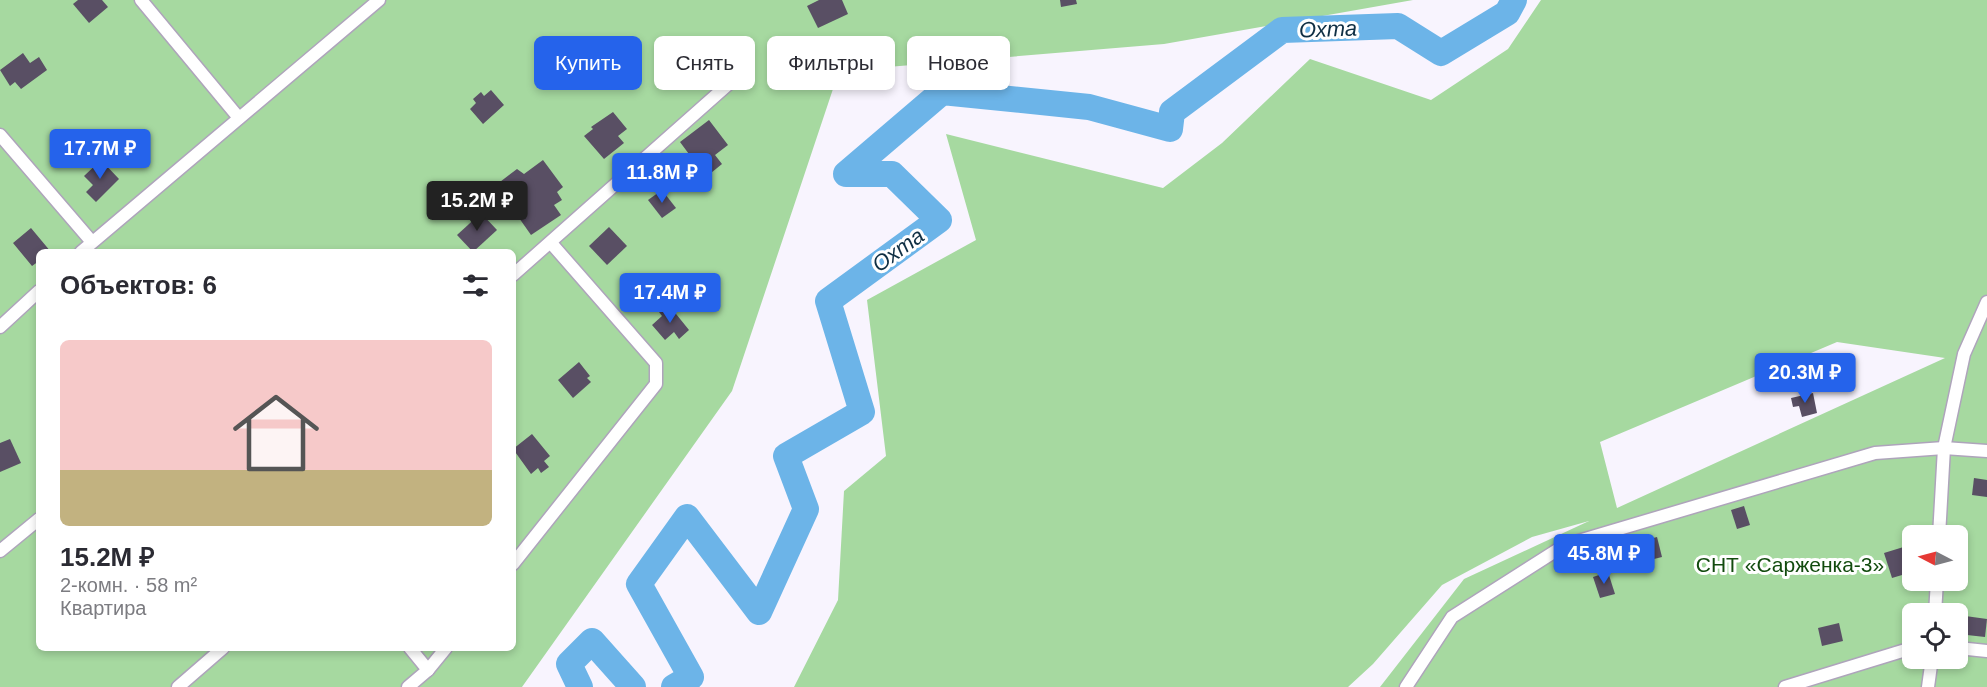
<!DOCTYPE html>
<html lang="ru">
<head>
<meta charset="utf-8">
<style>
  body { margin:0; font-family:Arial,sans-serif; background:#f7f7f7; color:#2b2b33; height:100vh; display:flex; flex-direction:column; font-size:22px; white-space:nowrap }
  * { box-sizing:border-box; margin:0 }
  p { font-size:20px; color:#7c7c81 }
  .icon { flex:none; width:33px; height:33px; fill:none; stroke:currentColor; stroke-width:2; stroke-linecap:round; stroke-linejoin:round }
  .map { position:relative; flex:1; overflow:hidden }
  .details { position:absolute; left:36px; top:249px; width:480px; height:402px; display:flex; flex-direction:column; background:#fff; border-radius:9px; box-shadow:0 3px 9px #0003 }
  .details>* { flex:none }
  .top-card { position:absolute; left:534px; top:36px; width:570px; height:54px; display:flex; gap:12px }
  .needle { width:39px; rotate:276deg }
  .controls { position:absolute; left:1902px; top:525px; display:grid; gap:12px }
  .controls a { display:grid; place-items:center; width:66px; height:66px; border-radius:9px; background:#fff; box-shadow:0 3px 9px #0003; font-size:30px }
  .price { position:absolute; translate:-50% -51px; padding:0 14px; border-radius:6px; background:#2563eb; color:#fff; font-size:20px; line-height:39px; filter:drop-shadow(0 2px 3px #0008) }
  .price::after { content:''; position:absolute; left:50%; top:36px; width:18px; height:14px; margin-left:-9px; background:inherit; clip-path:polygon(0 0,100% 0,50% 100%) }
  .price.active { background:#222; color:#fff }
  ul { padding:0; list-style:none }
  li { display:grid; align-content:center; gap:12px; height:318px; padding:0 24px }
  li span { display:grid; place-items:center; height:186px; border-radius:9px; color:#555 }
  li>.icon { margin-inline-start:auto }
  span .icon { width:108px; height:108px; fill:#fffc; stroke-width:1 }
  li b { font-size:26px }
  h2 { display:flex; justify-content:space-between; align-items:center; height:72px; padding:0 24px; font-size:26px }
  .chip { padding:0 21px; border-radius:9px; background:#fff; box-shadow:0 3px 9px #0003; font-size:21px; line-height:54px }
  .chip.active { background:#2563eb; color:#fff }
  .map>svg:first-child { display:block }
  .green { fill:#a6d9a0; fill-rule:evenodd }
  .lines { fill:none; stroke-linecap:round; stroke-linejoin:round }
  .river { stroke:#6cb4e8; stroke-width:26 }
  .building { fill:#594f64 }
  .minor-casing { stroke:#aea4bb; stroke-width:15 }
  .minor { stroke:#fff; stroke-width:12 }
  .labels { text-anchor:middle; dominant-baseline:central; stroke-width:6; stroke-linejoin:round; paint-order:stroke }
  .park-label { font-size:21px; fill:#124b0e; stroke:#fff }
  .water-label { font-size:22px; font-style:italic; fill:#0f2f44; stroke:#fff }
</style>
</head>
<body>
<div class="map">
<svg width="1987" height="687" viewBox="0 0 1987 687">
  <rect width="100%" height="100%" fill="#f8f4fe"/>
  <g class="green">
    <path d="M0 0H1413L1164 44 839 71 732 391 522 687H0ZM39 252H513V648H39Z"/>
    <path d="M1541 0H1987V687H1380L1464 579 1589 521 1532 537 1442 585 1373 664 1348 687H794L838 600 844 491 886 456 867 300 976 240 946 134 1163 188 1222 143 1310 59 1431 100 1508 49ZM1837 342 1945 358 1617 508 1600 442ZM1912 536H1958V580H1912ZM1912 614H1958V658H1912Z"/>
  </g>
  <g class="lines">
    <g class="river">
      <polyline points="580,687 569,664 592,641 633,687"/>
      <polyline points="674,687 691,677 639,584 687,517 759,612 806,509 786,456 862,412 828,301 939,220 892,174 846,174 942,92 1089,107 1170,129 1172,112 1282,30 1398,26 1441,53 1507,13 1514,0"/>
    </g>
  </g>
  <g class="building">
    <polygon points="78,0 102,0 108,7 89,23 73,4"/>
    <polygon points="819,0 842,0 848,14 818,28 807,6"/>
    <polygon points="1060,0 1076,0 1077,4 1061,7"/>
    <polygon points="23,53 30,63 39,57 47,70 21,89 15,82 10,86 0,70"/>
    <polygon points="491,90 504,105 483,124 470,109 476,103 473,99 481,92 484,96"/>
    <polygon points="613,112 627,129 618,136 624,143 604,159 584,136 593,129 591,127"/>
    <polygon points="709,120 728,145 715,155 722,164 706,177 680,142"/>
    <polygon points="101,160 119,179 96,202 86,192 93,185 84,176"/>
    <polygon points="543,160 563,187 557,192 562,200 554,205 561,215 531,235 496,185 517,169 524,174"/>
    <polygon points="662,190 676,208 662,218 648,200"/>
    <polygon points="481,213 497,230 473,252 457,235"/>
    <polygon points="609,227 627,246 607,265 589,246"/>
    <polygon points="31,228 51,252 39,252 39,261 32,266 13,243"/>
    <polygon points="668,304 689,330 679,339 674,332 665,340 652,325 662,316 659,312"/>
    <polygon points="579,362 590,376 587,378 591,382 573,398 558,380"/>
    <polygon points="1813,393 1817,413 1802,417 1799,406 1793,407 1791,398"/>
    <polygon points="532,434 550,456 544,461 549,467 541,473 538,468 531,474 513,449"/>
    <polygon points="10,439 21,463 0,472 0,443"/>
    <polygon points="1974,478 1987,480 1987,497 1972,495"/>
    <polygon points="1744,506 1750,525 1737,529 1731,510"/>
    <polygon points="1657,537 1662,557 1654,559 1653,555 1636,560 1632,544"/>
    <polygon points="1910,545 1912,572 1892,578 1884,553"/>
    <polygon points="1608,572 1615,594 1600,598 1593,577"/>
    <polygon points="1958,615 1987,619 1985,637 1958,634"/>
    <polygon points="1839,623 1843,641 1822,646 1818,628"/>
  </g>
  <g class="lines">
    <g class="minor-casing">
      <g id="minor">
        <polyline points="141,0 239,118"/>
        <polyline points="0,135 92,242"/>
        <polyline points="81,252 379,0"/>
        <polyline points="513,275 741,73"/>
        <polyline points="0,327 39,291"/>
        <polyline points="1939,536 1944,448 1964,354 1987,302"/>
        <polyline points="0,551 39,519"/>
        <polyline points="513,564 656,384 656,363 551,243"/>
        <polyline points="1935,614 1937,580"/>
        <polyline points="410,648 428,670"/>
        <polyline points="1958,648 1987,651"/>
        <polyline points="178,687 223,648"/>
        <polyline points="408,687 428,670 446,648"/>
        <polyline points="1406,687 1452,617 1565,545 1875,453 1944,448 1987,451"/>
        <polyline points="1785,687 1912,648"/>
        <polyline points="1928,687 1932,658"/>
      </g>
    </g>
    <use href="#minor" class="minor"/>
  </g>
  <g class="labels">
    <g class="park-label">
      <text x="1790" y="564">СНТ «Сарженка-3»</text>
    </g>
    <g class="water-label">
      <text transform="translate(1328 29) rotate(-2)">Охта</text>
      <text transform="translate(898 250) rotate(-36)">Охта</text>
    </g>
  </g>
</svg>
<div class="controls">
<a><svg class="needle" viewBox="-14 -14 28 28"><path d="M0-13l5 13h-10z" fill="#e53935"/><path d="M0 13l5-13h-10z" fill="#7c7c81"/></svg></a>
<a><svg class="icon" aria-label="locate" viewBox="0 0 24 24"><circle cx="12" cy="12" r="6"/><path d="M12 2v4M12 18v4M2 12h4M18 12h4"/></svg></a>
</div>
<b class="price" style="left:100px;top:180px">17.7M ₽</b>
<b class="price" style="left:662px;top:204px">11.8M ₽</b>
<b class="price active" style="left:477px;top:232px">15.2M ₽</b>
<b class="price" style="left:670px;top:324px">17.4M ₽</b>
<b class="price" style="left:1805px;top:404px">20.3M ₽</b>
<b class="price" style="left:1604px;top:585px">45.8M ₽</b>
<div class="top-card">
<a class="chip active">Купить</a>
<a class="chip">Снять</a>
<a class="chip">Фильтры</a>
<a class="chip">Новое</a>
</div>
<section class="details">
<h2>Объектов: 6<svg class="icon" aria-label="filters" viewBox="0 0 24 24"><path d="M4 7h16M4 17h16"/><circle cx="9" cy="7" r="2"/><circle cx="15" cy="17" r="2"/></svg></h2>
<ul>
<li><span style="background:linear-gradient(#f6c9c9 70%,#c2b280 0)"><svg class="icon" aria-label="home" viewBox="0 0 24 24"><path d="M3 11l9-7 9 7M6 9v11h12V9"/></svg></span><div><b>15.2M ₽</b><p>2-комн. · 58 m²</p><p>Квартира</p></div></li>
</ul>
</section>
</div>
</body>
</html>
